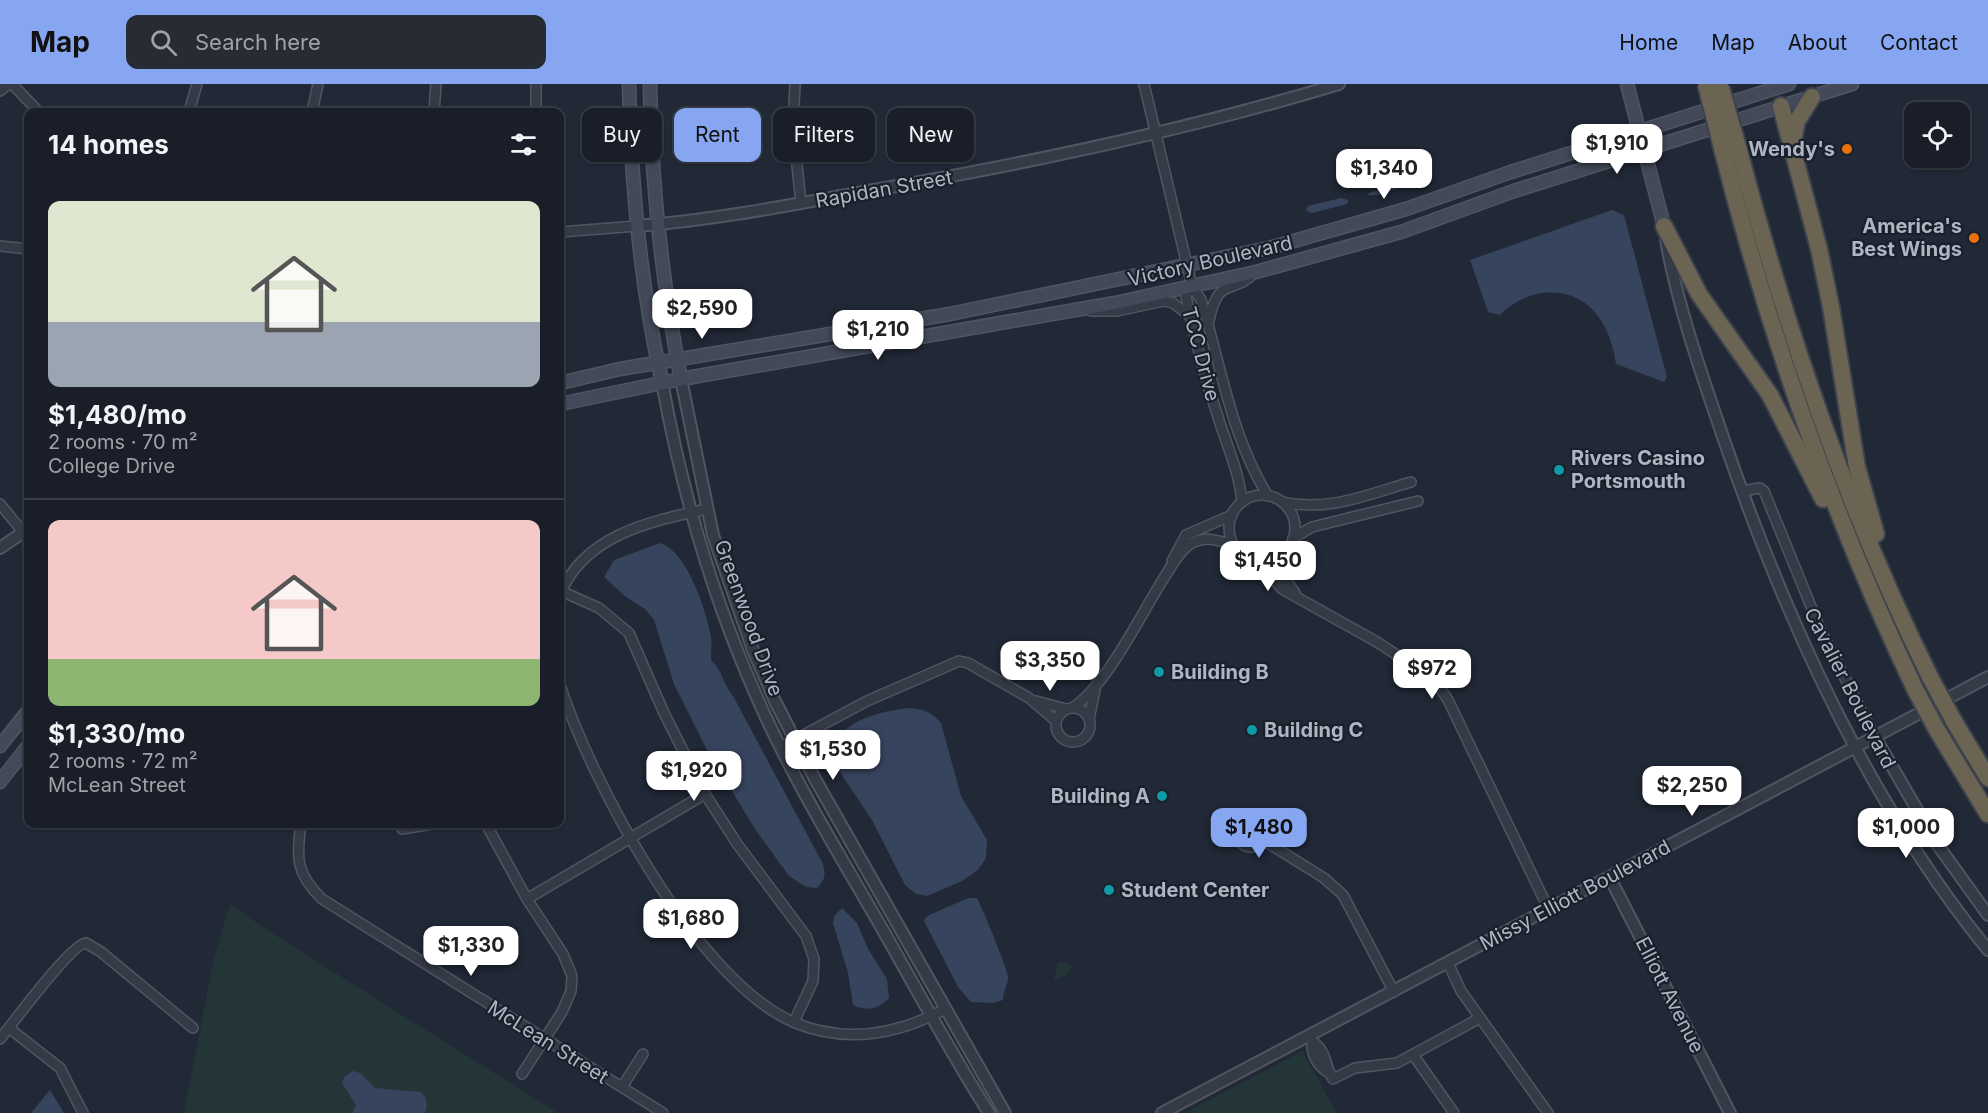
<!DOCTYPE html>
<html lang="en">
<head>
<meta charset="utf-8">
<style>
  body { margin:0; font-family:Inter,sans-serif; background:#262b34; color:#f1f3f6; height:100vh; display:flex; flex-direction:column; font-size:22px; white-space:nowrap }
  * { box-sizing:border-box; margin:0 }
  p { font-size:20px; color:#9fa2a8 }
  .icon { flex:none; width:33px; height:33px; fill:none; stroke:currentColor; stroke-width:2; stroke-linecap:round; stroke-linejoin:round }
  .map { position:relative; flex:1; overflow:hidden }
  .side { position:absolute; left:24px; top:24px; width:540px; height:720px; display:flex; flex-direction:column; background:#191e28; border-radius:12px; box-shadow:0 2px 4px #0004,0 0 0 2px #373c45 }
  .side>* { flex:none }
  .hud { position:absolute; left:582px; top:24px; width:570px; height:54px; display:flex; gap:12px }
  .buttons { position:absolute; left:1904px; top:18px; display:grid; gap:12px }
  .buttons a { display:grid; place-items:center; width:66px; height:66px; border-radius:12px; background:#191e28; box-shadow:0 2px 4px #0004,0 0 0 2px #373c45; font-size:30px }
  .price { position:absolute; translate:-50% -51px; padding:0 14px; border-radius:12px; background:#fff; color:#222; font-size:20px; line-height:39px; filter:drop-shadow(0 2px 3px #0008) }
  .price::after { content:''; position:absolute; left:50%; top:36px; width:18px; height:14px; margin-left:-9px; background:inherit; clip-path:polygon(0 0,100% 0,50% 100%) }
  .price.on { background:#86a6f1; color:#111 }
  ul { padding:0; list-style:none }
  li { display:grid; align-content:center; gap:12px; height:318px; padding:0 24px }
  li+li { border-top:2px solid #373c45 }
  li span { display:grid; place-items:center; height:186px; border-radius:12px; color:#555 }
  li>.icon { margin-inline-start:auto }
  span .icon { width:108px; height:108px; fill:#fffc; stroke-width:1 }
  li b { font-size:26px }
  h2 { display:flex; justify-content:space-between; align-items:center; height:72px; padding:0 24px; font-size:26px }
  .pill { padding:0 21px; border-radius:12px; background:#191e28; box-shadow:0 2px 4px #0004,0 0 0 2px #373c45; font-size:21px; line-height:54px }
  .pill.on { background:#86a6f1; color:#111 }
  header { display:flex; align-items:center; gap:36px; box-sizing:border-box; height:84px; padding:0 30px; background:#86a6f1; color:#111 }
  header strong { font-size:28px }
  nav { display:flex; gap:33px; margin-inline-start:auto; font-size:21px }
  .search { width:420px; height:54px; background:#262b34; display:flex; align-items:center; gap:15px; box-sizing:border-box; padding:0 21px; border-radius:12px; color:#9fa2a8; font-size:22px }
  .map>svg:first-child { display:block }
  .green { fill:#243538 }
  .water { fill:#37445e }
  .lines { fill:none; stroke-linecap:round; stroke-linejoin:round }
  .minor-casing { stroke:#4f5561; stroke-width:12 }
  .tertiary-casing { stroke:#4f5561; stroke-width:14 }
  .secondary-casing { stroke:#4f5561; stroke-width:15 }
  .motorway-casing { stroke:#3c424e; stroke-width:20 }
  .minor { stroke:#353a47; stroke-width:9 }
  .tertiary { stroke:#353a47; stroke-width:10 }
  .secondary { stroke:#434959; stroke-width:12 }
  .motorway { stroke:#6c6452; stroke-width:16 }
  .motorway-bridge-casing { stroke:#3c424e; stroke-width:20; stroke-linecap:butt }
  .motorway-bridge { stroke:#6c6452; stroke-width:16 }
  .food-dot { fill:#e8710a; stroke:#1a202b; stroke-width:2 }
  .culture-dot { fill:#0f9aa8; stroke:#1a202b; stroke-width:2 }
  .labels { text-anchor:middle; dominant-baseline:central; stroke-width:4.5; stroke-linejoin:round; paint-order:stroke }
  .poi-label { font-size:20px; font-weight:bold; fill:#afb5c3; stroke:#1a202b; text-anchor:start }
  .street-label { font-size:20px; fill:#afb5c3; stroke:#1a202b }
</style>
</head>
<body>
<header>
<strong>Map</strong>
<div class="search"><svg class="icon" aria-label="search" viewBox="0 0 24 24"><circle cx="10" cy="10" r="6"/><path d="M15 15l6 6"/></svg>Search here</div>
<nav><a>Home</a><a>Map</a><a>About</a><a>Contact</a></nav>
</header>
<div class="map">
<svg width="1988" height="1029" viewBox="0 0 1988 1029">
  <rect width="100%" height="100%" fill="#212836"/>
  <g class="green">
    <polygon points="230,820 267,846 558,1029 184,1029 213,878"/>
    <path d="M1066 878 1072 882C1069 890 1063 894 1054 896L1058 879Z"/>
    <polygon points="1302,967 1337,1029 1185,1029"/>
  </g>
  <g class="water">
    <path d="M1396 100 1400 101C1394 108 1374 114 1366 110Z"/>
    <polygon points="1341,114 1348,116 1347,120 1312,129 1306,127 1308,122"/>
    <path d="M1612 126 1624 131 1667 293 1664 298 1616 280C1613 260 1607 241 1592 225 1566 199 1523 206 1500 231L1488 228 1470 176Z"/>
    <path d="M660 459C687 467 706 526 711 552 712 560 711 568 711 576 723 587 723 600 733 612L822 778C826 789 826 796 817 804L806 803 789 792 755 745 708 668 674 600 654 536 645 525 626 513 604 493 614 476Z"/>
    <path d="M909 624C923 625 932 628 941 639L961 712 987 756 986 774 978 786 962 797 927 812 916 810 905 801 872 736 831 675C832 638 880 627 909 624Z"/>
    <path d="M968 814H977C982 823 1009 888 1008 893 1008 901 1003 908 1003 916L993 919 971 918 958 903 924 837 927 832Z"/>
    <path d="M842 824 857 839 868 865 887 895 889 914C879 925 867 928 853 921L848 889 833 839 835 831Z"/>
    <path d="M353 987 360 989 375 1004 421 1008C428 1015 428 1020 425 1029H352L356 1021 342 999 345 992Z"/>
    <polygon points="50,1006 64,1029 31,1029"/>
  </g>
  <g class="lines">
    <g class="minor-casing">
      <g id="minor">
        <polyline points="12,0 39,28"/>
        <polyline points="536,0 536,26"/>
        <polyline points="795,0 793,44 801,119"/>
        <path d="M1144 0 1192 202 1201 216C1221 281 1231 353 1268 412"/>
        <polyline points="0,7 9,0"/>
        <polyline points="189,28 197,0"/>
        <polyline points="312,28 318,0"/>
        <polyline points="434,28 436,0"/>
        <polyline points="560,148 637,142"/>
        <polyline points="0,162 28,165"/>
        <path d="M1192 202 1186 212C1194 252 1205 294 1218 333 1227 362 1239 387 1242 418"/>
        <polyline points="1091,227 1117,227 1164,217 1173,219 1190,232"/>
        <path d="M1209 237C1218 190 1234 212 1255 188"/>
        <polyline points="1742,407 1760,404 1764,407 1821,547 1875,653"/>
        <circle cx="1262" cy="444" r="33"/>
        <path d="M1282 418C1329 428 1366 411 1411 398"/>
        <polyline points="0,420 23,448"/>
        <polyline points="1293,454 1312,443 1418,417"/>
        <polyline points="1283,469 1284,493 1295,509"/>
        <polyline points="1172,477 1186,451 1232,431"/>
        <polyline points="1258,478 1282,505 1377,558 1435,596 1448,616 1549,826"/>
        <polyline points="561,507 599,524 629,549 664,629 705,710 738,761 806,852 814,875 813,897 794,938"/>
        <path d="M560 510C585 451 648 438 706 425"/>
        <path d="M560 601C592 699 696 895 793 938 845 960 897 951 945 925"/>
        <polyline points="1036,617 1066,625"/>
        <path d="M1072 624C1107 602 1140 531 1164 494 1170 484 1179 468 1189 461 1202 451 1218 456 1233 461"/>
        <circle cx="1073" cy="641" r="17"/>
        <polyline points="1089,635 1095,606"/>
        <polyline points="781,663 867,617 959,577 968,579 1029,614 1056,637"/>
        <circle cx="1251" cy="749" r="14"/>
        <path d="M301 740C296 773 296 790 322 815L663 1029"/>
        <polyline points="486,740 527,815 563,870 572,892 571,907 562,928 522,990"/>
        <polyline points="402,745 432,740"/>
        <polyline points="1263,756 1324,794 1343,811 1394,908"/>
        <polyline points="527,815 705,710"/>
        <polyline points="1448,879 1461,907 1548,1029"/>
        <polyline points="9,944 60,984 83,1029"/>
        <path d="M0 955C13 939 71 860 86 859L101 868 193 944"/>
        <polyline points="1414,972 1454,1029"/>
        <path d="M1329 989C1317 982 1311 970 1312 957 1328 968 1324 981 1333 995L1355 984 1397 979 1480 934"/>
        <polyline points="622,1003 643,970"/>
      </g>
    </g>
    <g class="tertiary-casing">
      <g id="tertiary">
        <path d="M637 142C716 136 795 120 874 106 1030 79 1187 46 1339 0"/>
        <path d="M1666 156C1678 224 1702 291 1724 356 1785 534 1869 720 1988 866"/>
        <polyline points="681,295 713,451 753,566 775,617 815,695 1005,1029"/>
        <path d="M662 298C682 408 713 516 759 618 793 695 838 768 880 841 916 904 950 968 989 1029"/>
        <polyline points="0,464 28,445"/>
        <polyline points="1875,653 1937,760 1988,831"/>
        <polyline points="1610,794 1730,1029"/>
        <polyline points="1162,1029 1988,593"/>
      </g>
    </g>
    <g class="secondary-casing">
      <g id="secondary">
        <path d="M629 0C631 101 640 200 662 298"/>
        <path d="M650 0C651 100 662 197 681 295"/>
        <polyline points="1627,0 1664,142"/>
        <polyline points="560,299 620,285 950,230 1269,164 1406,125 1511,88 1789,0"/>
        <polyline points="560,320 681,295 1115,219 1256,188 1401,148 1514,107 1852,0"/>
        <polyline points="0,662 28,627"/>
        <polyline points="0,698 28,662"/>
      </g>
    </g>
    <g class="motorway-casing">
      <g id="motorway">
        <polyline points="1781,22 1819,165 1831,223 1857,383 1876,450"/>
        <polyline points="1793,56 1797,37 1812,13"/>
        <path d="M1738 63C1786 246 1847 426 1931 595"/>
        <path d="M1723 68C1770 253 1833 433 1915 605"/>
        <polyline points="1664,142 1699,210 1770,311 1823,415"/>
        <polyline points="1955,639 1988,694"/>
        <polyline points="1937,646 1988,730"/>
      </g>
    </g>
    <use href="#minor" class="minor"/>
    <use href="#tertiary" class="tertiary"/>
    <use href="#secondary" class="secondary"/>
    <use href="#motorway" class="motorway"/>
    <g class="motorway-bridge-casing">
      <g id="motorway-bridge">
        <polyline points="1706,0 1723,68"/>
        <polyline points="1721,4 1738,63"/>
        <polyline points="1931,595 1955,639"/>
        <polyline points="1915,605 1937,646"/>
      </g>
    </g>
    <use href="#motorway-bridge" class="motorway-bridge"/>
  </g>
  <g class="food-dot">
    <circle cx="1847" cy="65" r="6"/>
    <circle cx="1974" cy="154" r="6"/>
  </g>
  <g class="culture-dot">
    <circle cx="1559" cy="386" r="6"/>
    <circle cx="1159" cy="588" r="6"/>
    <circle cx="1252" cy="646" r="6"/>
    <circle cx="1162" cy="712" r="6"/>
    <circle cx="1109" cy="806" r="6"/>
  </g>
  <g class="labels">
    <g class="poi-label">
      <text x="1835" y="65" text-anchor="end">Wendy's</text>
      <text x="1962" y="142" text-anchor="end">America's<tspan x="1962" dy="23">Best Wings</tspan></text>
      <text x="1571" y="374">Rivers Casino<tspan x="1571" dy="23">Portsmouth</tspan></text>
      <text x="1171" y="588">Building B</text>
      <text x="1264" y="646">Building C</text>
      <text x="1150" y="712" text-anchor="end">Building A</text>
      <text x="1121" y="806">Student Center</text>
    </g>
    <g class="street-label">
      <text transform="translate(884 105) rotate(-10)">Rapidan Street</text>
      <text transform="translate(1210 177) rotate(-13)">Victory Boulevard</text>
      <text transform="translate(1201 270) rotate(75)">TCC Drive</text>
      <text transform="translate(749 534) rotate(70)">Greenwood Drive</text>
      <text transform="translate(1850 604) rotate(63)">Cavalier Boulevard</text>
      <text transform="translate(1575 811) rotate(-28)">Missy Elliott Boulevard</text>
      <text transform="translate(1670 911) rotate(63)">Elliott Avenue</text>
      <text transform="translate(548 958) rotate(32)">McLean Street</text>
    </g>
  </g>
</svg>
<div class="buttons">
<a><svg class="icon" aria-label="locate" viewBox="0 0 24 24"><circle cx="12" cy="12" r="6"/><path d="M12 2v4M12 18v4M2 12h4M18 12h4"/></svg></a>
</div>
<b class="price" style="left:1617px;top:91px">$1,910</b>
<b class="price" style="left:1384px;top:116px">$1,340</b>
<b class="price" style="left:702px;top:256px">$2,590</b>
<b class="price" style="left:878px;top:277px">$1,210</b>
<b class="price" style="left:1268px;top:508px">$1,450</b>
<b class="price" style="left:1050px;top:608px">$3,350</b>
<b class="price" style="left:1432px;top:616px">$972</b>
<b class="price" style="left:833px;top:697px">$1,530</b>
<b class="price" style="left:694px;top:718px">$1,920</b>
<b class="price" style="left:1692px;top:733px">$2,250</b>
<b class="price on" style="left:1259px;top:775px">$1,480</b>
<b class="price" style="left:1906px;top:775px">$1,000</b>
<b class="price" style="left:691px;top:866px">$1,680</b>
<b class="price" style="left:471px;top:893px">$1,330</b>
<div class="hud">
<a class="pill">Buy</a>
<a class="pill on">Rent</a>
<a class="pill">Filters</a>
<a class="pill">New</a>
</div>
<section class="side">
<h2>14 homes<svg class="icon" aria-label="filters" viewBox="0 0 24 24"><path d="M4 7h16M4 17h16"/><circle cx="9" cy="7" r="2"/><circle cx="15" cy="17" r="2"/></svg></h2>
<ul>
<li><span style="background:linear-gradient(#dfe7d0 65%,#9aa5b1 0)"><svg class="icon" aria-label="home" viewBox="0 0 24 24"><path d="M3 11l9-7 9 7M6 9v11h12V9"/></svg></span><div><b>$1,480/mo</b><p>2 rooms · 70 m²</p><p>College Drive</p></div></li>
<li><span style="background:linear-gradient(#f6c9c9 75%,#8fb573 0)"><svg class="icon" aria-label="home" viewBox="0 0 24 24"><path d="M3 11l9-7 9 7M6 9v11h12V9"/></svg></span><div><b>$1,330/mo</b><p>2 rooms · 72 m²</p><p>McLean Street</p></div></li>
</ul>
</section>
</div>
</body>
</html>
